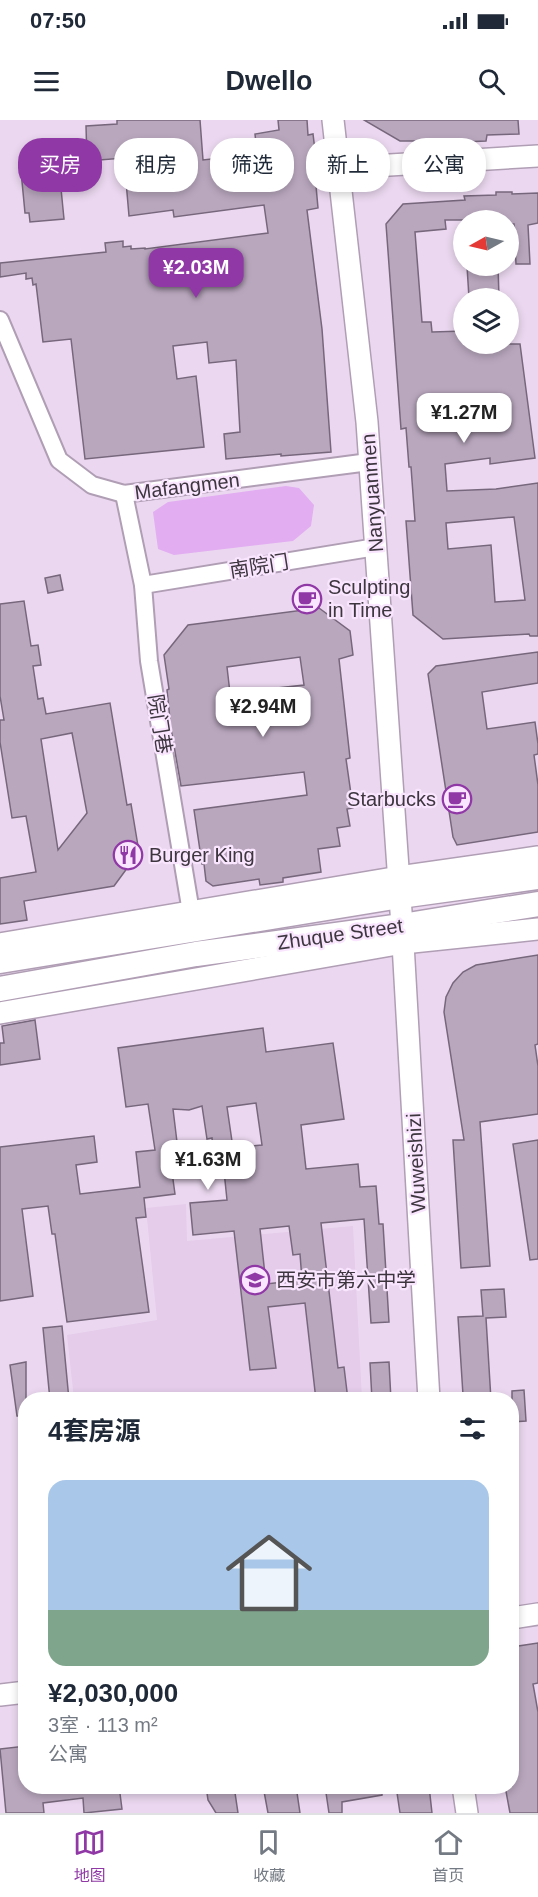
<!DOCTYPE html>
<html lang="zh">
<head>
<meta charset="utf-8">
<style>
  body { margin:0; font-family:Helvetica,"Noto Sans SC",sans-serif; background:#f6f6f7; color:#1f2937; height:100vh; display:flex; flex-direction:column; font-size:22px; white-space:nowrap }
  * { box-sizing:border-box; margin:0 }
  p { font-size:20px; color:#747a83 }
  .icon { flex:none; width:33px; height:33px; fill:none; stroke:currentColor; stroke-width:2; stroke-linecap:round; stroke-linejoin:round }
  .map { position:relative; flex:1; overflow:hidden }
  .sheet { position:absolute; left:18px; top:1272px; width:501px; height:402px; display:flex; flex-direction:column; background:#fff; border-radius:24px; box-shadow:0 3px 9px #0003 }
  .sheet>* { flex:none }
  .guide { position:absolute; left:18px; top:18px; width:502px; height:54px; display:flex; gap:12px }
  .needle { width:39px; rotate:262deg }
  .fabs { position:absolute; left:453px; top:90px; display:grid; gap:12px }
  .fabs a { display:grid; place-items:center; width:66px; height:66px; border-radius:50%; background:#fff; box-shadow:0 3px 9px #0003; font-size:30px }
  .price { position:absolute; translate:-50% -51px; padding:0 14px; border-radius:12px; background:#fff; color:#222; font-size:20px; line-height:39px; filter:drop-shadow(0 2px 3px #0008) }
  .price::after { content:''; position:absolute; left:50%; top:36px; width:18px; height:14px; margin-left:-9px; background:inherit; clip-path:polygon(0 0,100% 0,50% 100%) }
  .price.active { background:#9039a6; color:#fff }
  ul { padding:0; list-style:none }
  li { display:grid; align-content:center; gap:12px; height:318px; padding:0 30px }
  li+li { border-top:2px solid #e0e1e3 }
  li span { display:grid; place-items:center; height:186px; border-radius:18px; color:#555 }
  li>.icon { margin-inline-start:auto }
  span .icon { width:108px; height:108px; fill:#fffc; stroke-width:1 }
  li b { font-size:26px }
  h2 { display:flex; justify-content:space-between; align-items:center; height:72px; padding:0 30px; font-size:26px }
  .tag { padding:0 21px; border-radius:24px; background:#fff; box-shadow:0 3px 9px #0003; font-size:21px; line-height:54px }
  .tag.active { background:#9039a6; color:#fff }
  .status { display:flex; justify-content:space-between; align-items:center; height:42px; padding:0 30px; background:#fff; direction:ltr }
  .status svg { height:16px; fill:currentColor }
  header { display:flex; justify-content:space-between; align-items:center; height:78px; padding:0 30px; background:#fff; font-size:27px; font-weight:600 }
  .dock { display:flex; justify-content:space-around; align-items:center; height:84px; border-top:2px solid #e0e1e3; background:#fff; font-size:16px; color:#747a83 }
  .dock a { display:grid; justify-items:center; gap:3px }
  .dock .active { color:#9039a6 }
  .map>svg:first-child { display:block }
  .built { fill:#e4ccea }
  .green { fill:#e2adf1 }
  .building { fill:#b9a7be; stroke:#77677c; stroke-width:1.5; fill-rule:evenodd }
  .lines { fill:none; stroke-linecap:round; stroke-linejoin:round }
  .minor-casing { stroke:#b09eb5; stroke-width:20 }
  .tertiary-casing { stroke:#b09eb5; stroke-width:24 }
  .secondary-casing { stroke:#b09eb5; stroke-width:27 }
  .minor { stroke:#fff; stroke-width:16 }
  .tertiary { stroke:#fff; stroke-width:21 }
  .secondary { stroke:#fff; stroke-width:24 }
  .labels { text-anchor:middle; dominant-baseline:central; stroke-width:4.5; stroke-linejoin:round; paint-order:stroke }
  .street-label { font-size:20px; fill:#3d363f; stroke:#f9e5fe }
  .poi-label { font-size:20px; fill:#3d363f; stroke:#f9e5fe; text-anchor:start }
</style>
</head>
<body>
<div class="status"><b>07:50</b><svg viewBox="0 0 49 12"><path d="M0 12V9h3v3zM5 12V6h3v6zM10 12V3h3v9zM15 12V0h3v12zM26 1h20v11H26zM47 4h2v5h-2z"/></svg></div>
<header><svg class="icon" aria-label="menu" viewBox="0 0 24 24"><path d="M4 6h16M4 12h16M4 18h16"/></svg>Dwello<svg class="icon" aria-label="search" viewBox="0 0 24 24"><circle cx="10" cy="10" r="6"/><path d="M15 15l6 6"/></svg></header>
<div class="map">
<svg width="538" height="1693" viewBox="0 0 538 1693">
  <rect width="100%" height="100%" fill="#ebd8f0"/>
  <polygon class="built" points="186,1084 187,1121 353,1106 362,1279 74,1279 67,1215 157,1200 146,1088"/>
  <polygon class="green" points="286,366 299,368 314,385 311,406 293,421 174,435 158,429 153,392 168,382"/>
  <g class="building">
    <polygon points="117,0 200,0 203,40 257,34 255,14 279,10 278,0 307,0 308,15 313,14 318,55 315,55 318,88 307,90 322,209 331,332 281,336 281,334 226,339 224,314 240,312 236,240 209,243 207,222 173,226 177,259 196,256 204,327 85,339 71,219 43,222 36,164 33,165 32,158 26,159 26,153 0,157 0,143 106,132 105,123 123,121 123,127 131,126 131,129 145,128 145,129 268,113 264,85 174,97 173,90 129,96 124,38 87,41 86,6 117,4"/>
    <polygon points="364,0 518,0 519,14 487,15 486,21 414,24 414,21 400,21"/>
    <polygon points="58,38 64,99 30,102 29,93 25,93 21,51 25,51 24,41"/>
    <path d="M496 72H512V74L538 73V103L528 105 530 144H516L514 104H508V100H445L446 109 415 112 422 202H431L432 212 464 211V224H520L535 338 490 344V338L445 344 447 371 496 369 538 363V516H530L529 514 443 519 413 495 406 401H415L411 347H409L406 308 401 309 386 104 403 84 465 80 464 76 496 75ZM514 397 525 480 495 482 491 425 448 429 446 403Z"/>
    <polygon points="467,146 498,146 499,178 469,178"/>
    <polygon points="60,455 63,470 48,473 45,458"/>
    <path d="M24 481 31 526 38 525 41 545 33 546 38 579 43 578 46 594 110 583 127 685 131 684 139 732 114 766 24 781 27 800 0 804V758L36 752 26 696 12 698 0 622V600H4L0 576V484ZM72 613 87 693 58 730 41 619Z"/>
    <path d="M319 488 350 511 353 535 339 539 350 638 346 639 353 688 347 689 350 706 337 708 340 726 318 729 321 752 283 758V762L260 765 259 759 213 766 206 761 204 744H202L194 690 307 675 304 652 181 666 171 609 167 570 169 569 164 535 188 505ZM300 537 304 565 230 573 227 547Z"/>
    <polygon points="538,532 538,563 482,572 487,609 535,602 538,624 538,634 534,635 538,665 538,712 457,725 453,717 428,554 436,546"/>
    <polygon points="538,835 538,924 535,925 538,946 538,994 480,1002 490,1146 461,1148 453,1020 464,1020 444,892 446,877 453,863 463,852 476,845"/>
    <polygon points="35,900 40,939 0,945 0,923 4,923 2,906"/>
    <path d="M263 908 266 932 333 923 344 999 301 1005 306 1049 358 1044 360 1067 376 1066 379 1104H383L389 1202 371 1203 364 1099 321 1103 338 1248 344 1247 348 1280H316L305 1183 268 1187 276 1248 250 1250 234 1111 193 1115 190 1083 227 1080 224 1051H215L212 1018 207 1019 202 986 189 990 173 989 177 1022 168 1023 175 1074 144 1078 146 1097 136 1098 149 1192 67 1202 55 1114H52L48 1086 22 1089 33 1176 0 1181V1027L94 1016 97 1042 76 1045 80 1074 140 1067 136 1032 155 1030 148 984 126 987 118 928ZM256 983 262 1025 233 1028 227 987ZM289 1106 293 1135 300 1134 302 1160 266 1164 260 1109Z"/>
    <polygon points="538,1020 538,1139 530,1140 513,1024"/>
    <polygon points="504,1169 506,1197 486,1198 491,1280 468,1280 463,1275 458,1197 483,1196 481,1170"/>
    <polygon points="62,1206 69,1280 50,1280 43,1208"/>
    <polygon points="26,1242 26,1296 17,1296 10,1245"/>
    <polygon points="389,1242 391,1280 372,1280 370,1243"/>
    <polygon points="524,1270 526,1301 512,1302 512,1271"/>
    <polygon points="538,1523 538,1563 533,1564 538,1592 538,1693 510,1693 505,1666 512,1666 512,1527"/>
    <polygon points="26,1626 26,1666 119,1666 122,1689 84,1693 83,1678 43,1683 44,1693 6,1693 0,1629"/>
    <polygon points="206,1666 234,1666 238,1693 216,1693 208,1680"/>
    <polygon points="263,1666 296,1666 300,1693 268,1693"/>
    <polygon points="325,1666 382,1666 382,1675 342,1682 342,1693 329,1693"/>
    <polygon points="396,1666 429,1666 432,1693 400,1693"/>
  </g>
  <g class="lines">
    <g class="minor-casing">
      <g id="minor">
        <polyline points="0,200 59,340 92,365 124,374 369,342"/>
        <polyline points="124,374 143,465 149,541 193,804"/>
        <polyline points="143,465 376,427"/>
      </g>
    </g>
    <g class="tertiary-casing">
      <g id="tertiary">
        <polyline points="333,0 367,302 402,806 429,1280"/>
        <polyline points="340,48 538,36"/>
        <polyline points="0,824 399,757 538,737"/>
        <polyline points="0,893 403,823 538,809"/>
        <polyline points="512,1498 538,1494"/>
        <polyline points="0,1575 26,1572"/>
        <polyline points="463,1666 467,1693"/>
      </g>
    </g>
    <g class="secondary-casing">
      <g id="secondary">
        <polyline points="0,841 400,776 538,757"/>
        <polyline points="0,869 196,834 402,806 538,784"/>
      </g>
    </g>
    <use href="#minor" class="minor"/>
    <use href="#tertiary" class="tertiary"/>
    <use href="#secondary" class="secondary"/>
  </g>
  <defs>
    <g id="cafe-ring" transform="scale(1.5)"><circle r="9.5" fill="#f9e5fe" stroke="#9039a6" stroke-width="1.5"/><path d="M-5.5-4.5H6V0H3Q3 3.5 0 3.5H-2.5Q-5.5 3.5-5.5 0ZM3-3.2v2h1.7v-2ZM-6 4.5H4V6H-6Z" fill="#9039a6"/></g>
    <g id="restaurant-ring" transform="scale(1.5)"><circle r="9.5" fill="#f9e5fe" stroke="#9039a6" stroke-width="1.5"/><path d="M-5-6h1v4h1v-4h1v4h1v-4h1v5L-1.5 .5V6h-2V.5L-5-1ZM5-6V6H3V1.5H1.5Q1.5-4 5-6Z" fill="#9039a6"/></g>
    <g id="school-ring" transform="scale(1.5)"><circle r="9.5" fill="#f9e5fe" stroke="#9039a6" stroke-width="1.5"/><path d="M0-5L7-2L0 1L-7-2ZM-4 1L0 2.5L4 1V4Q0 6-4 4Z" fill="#9039a6"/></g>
  </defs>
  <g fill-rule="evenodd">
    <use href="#cafe-ring" x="307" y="479"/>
    <use href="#cafe-ring" x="457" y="679"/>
    <use href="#restaurant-ring" x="128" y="735"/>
    <use href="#school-ring" x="255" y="1160"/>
  </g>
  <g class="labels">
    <g class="street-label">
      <text transform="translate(187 366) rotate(-7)">Mafangmen</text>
      <text transform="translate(372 373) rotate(-94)">Nanyuanmen</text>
      <text transform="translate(259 446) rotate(-9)">南院门</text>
      <text transform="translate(160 604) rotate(81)">院门巷</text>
      <text transform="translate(340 814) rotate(-8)">Zhuque Street</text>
      <text transform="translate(416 1043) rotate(-93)">Wuweishizi</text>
    </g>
    <g class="poi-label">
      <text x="328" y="467">Sculpting<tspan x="328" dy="23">in Time</tspan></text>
      <text x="436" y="679" text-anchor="end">Starbucks</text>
      <text x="149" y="735">Burger King</text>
      <text x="276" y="1160">西安市第六中学</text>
    </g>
  </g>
</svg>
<div class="fabs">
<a><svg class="needle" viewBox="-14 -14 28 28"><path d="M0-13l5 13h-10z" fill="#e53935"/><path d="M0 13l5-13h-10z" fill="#747a83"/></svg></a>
<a><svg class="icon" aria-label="layers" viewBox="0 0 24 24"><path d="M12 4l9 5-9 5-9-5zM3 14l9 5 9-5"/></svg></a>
</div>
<b class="price active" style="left:196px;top:179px">¥2.03M</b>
<b class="price" style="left:464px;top:324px">¥1.27M</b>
<b class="price" style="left:263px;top:618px">¥2.94M</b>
<b class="price" style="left:208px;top:1071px">¥1.63M</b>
<div class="guide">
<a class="tag active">买房</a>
<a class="tag">租房</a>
<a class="tag">筛选</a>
<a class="tag">新上</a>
<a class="tag">公寓</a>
</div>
<section class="sheet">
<h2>4套房源<svg class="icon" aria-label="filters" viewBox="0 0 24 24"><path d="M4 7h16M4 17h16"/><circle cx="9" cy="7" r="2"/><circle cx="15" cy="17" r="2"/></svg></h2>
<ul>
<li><span style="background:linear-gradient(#a9c7e8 70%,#7fa58c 0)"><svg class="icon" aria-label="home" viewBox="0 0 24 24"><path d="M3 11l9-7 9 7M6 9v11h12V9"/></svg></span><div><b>¥2,030,000</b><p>3室 · 113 m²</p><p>公寓</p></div></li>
</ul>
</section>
</div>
<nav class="dock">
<a class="active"><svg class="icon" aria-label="map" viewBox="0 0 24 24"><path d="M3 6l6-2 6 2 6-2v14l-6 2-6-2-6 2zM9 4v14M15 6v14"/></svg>地图</a>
<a><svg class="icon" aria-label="saved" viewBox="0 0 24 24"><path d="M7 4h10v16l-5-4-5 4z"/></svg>收藏</a>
<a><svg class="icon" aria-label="home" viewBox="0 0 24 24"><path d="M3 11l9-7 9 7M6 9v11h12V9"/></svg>首页</a>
</nav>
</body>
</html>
